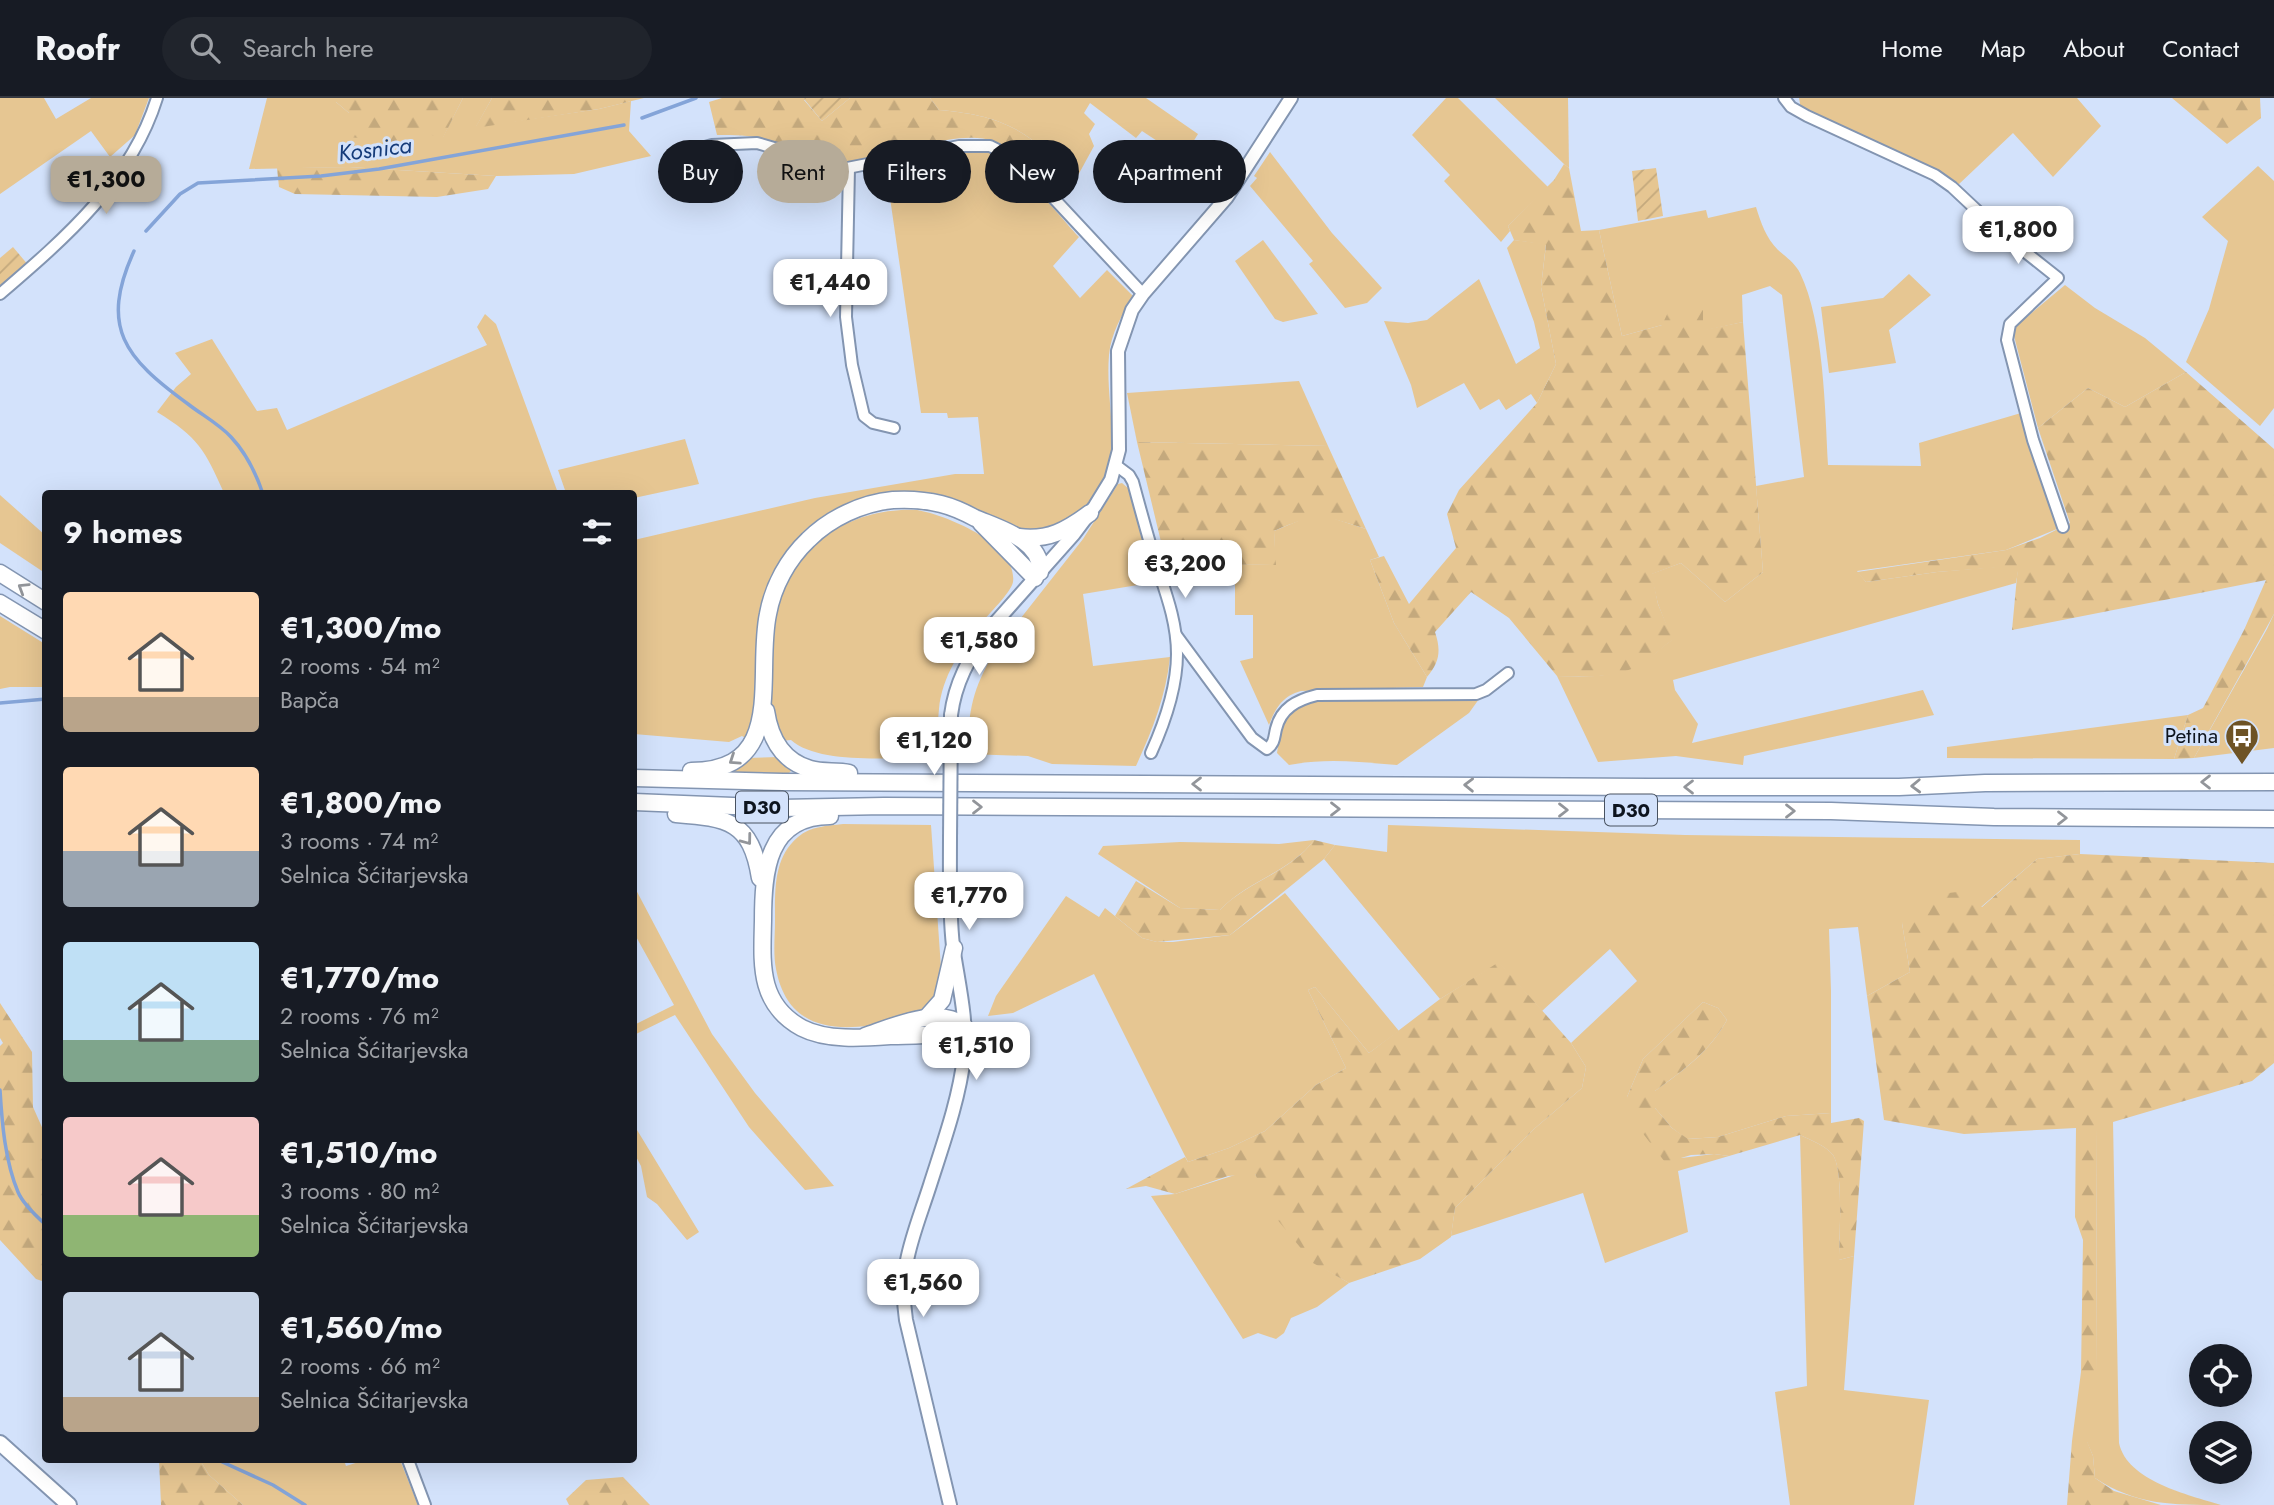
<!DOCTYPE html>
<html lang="en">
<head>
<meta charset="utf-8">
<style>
  body { margin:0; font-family:Jost,sans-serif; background:#20242c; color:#f1f3f6; height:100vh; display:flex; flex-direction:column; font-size:26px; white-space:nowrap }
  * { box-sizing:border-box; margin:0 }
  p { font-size:23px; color:#9ea1a6 }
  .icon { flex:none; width:38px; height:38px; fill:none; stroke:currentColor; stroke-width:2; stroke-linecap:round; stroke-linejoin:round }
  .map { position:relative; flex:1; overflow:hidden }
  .details { position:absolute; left:42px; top:392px; width:595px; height:973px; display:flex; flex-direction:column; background:#171b24; border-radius:7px; box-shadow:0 7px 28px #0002 }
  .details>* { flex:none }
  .guide { position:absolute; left:658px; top:42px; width:665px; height:63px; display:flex; gap:14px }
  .controls { position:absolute; left:2189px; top:1246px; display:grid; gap:14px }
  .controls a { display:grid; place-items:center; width:63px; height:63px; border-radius:50%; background:#171b24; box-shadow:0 7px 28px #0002; font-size:35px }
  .price { position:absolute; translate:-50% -60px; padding:0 16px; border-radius:14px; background:#fff; color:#222; font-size:23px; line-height:46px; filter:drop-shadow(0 2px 4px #0008) }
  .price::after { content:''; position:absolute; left:50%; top:42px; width:21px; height:16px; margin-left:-10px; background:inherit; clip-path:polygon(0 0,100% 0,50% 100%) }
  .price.selected { background:#b6ab98; color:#111 }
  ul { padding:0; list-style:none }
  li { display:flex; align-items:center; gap:21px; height:175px; padding:0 21px }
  li span { display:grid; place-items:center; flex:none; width:196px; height:140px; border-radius:7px; color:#555 }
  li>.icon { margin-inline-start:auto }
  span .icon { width:84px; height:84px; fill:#fffc; stroke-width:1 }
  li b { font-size:30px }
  h2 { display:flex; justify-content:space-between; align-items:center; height:84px; padding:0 21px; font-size:30px }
  .chip { padding:0 24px; border-radius:32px; background:#171b24; box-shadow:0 7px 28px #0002; font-size:24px; line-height:63px }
  .chip.selected { background:#b6ab98; color:#111 }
  header { display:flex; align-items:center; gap:42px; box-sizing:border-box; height:98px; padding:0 35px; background:#171b24; border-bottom:2px solid #363941 }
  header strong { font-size:33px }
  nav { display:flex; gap:38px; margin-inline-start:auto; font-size:24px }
  .search { width:490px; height:63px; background:#20242c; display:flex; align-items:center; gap:18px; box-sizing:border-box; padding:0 24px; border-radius:38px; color:#9ea1a6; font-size:26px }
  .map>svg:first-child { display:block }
  .green { fill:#e6c692 }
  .forest { fill:url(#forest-firs) }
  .garden { fill:url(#garden-furrows) }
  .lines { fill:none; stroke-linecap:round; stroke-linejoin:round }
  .stream { stroke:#84a4d8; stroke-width:3.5 }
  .minor-casing { stroke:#8395b1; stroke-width:14 }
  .tertiary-casing { stroke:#8395b1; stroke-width:16 }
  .secondary-casing { stroke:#8395b1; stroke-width:18 }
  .primary-casing { stroke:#8395b1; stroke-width:19 }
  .minor { stroke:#fff; stroke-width:10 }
  .tertiary { stroke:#fff; stroke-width:12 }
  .secondary { stroke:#fff; stroke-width:14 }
  .primary { stroke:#fff; stroke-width:16 }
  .tertiary-bridge-casing { stroke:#8395b1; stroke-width:16; stroke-linecap:butt }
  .tertiary-bridge { stroke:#fff; stroke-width:12 }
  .oneway { stroke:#92959a }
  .labels { text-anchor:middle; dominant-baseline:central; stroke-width:6; stroke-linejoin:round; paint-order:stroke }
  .shield { fill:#d3e2fb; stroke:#485260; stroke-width:2 }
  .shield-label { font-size:19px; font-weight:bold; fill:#0d141e }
  .poi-label { font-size:21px; fill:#0d141e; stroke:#d3e2fb; text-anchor:end }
  .water-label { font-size:23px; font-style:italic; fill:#153b79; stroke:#d3e2fb }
</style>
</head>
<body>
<header>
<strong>Roofr</strong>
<div class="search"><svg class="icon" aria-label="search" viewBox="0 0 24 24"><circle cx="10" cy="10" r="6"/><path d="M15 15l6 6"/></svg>Search here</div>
<nav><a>Home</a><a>Map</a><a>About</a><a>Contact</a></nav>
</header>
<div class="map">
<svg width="2274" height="1407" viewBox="0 0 2274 1407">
  <defs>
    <pattern id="forest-firs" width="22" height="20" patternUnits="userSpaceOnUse" patternTransform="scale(1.75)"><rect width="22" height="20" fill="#e6c692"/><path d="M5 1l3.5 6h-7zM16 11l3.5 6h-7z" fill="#c4a97d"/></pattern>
    <pattern id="garden-furrows" width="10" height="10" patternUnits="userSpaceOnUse" patternTransform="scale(1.75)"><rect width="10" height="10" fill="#e6c692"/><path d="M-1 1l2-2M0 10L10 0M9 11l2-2" fill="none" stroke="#c4a97d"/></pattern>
  </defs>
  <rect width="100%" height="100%" fill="#d3e2fb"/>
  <g class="green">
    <polygon points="0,0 44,0 56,21 91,0 149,0 135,37 110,59 91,33 0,96"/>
    <polygon points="267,0 336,0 336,4 349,15 443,39 463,0 492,0 476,29 599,11 631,3 629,33 651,58 574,76 496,78 349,69 249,71"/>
    <path d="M930 0H1146L1198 36 1183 60 1142 33 1136 40 1090 5 1084 15 1095 26 1089 36 1094 48 1076 81C1028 34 1008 18 939 12Z"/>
    <polygon points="1446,0 1458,0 1548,89 1508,128 1510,133 1501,144 1444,83 1450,77 1412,37"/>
    <polygon points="1495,0 1568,0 1569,70 1564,66"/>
    <path d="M1799 0H2077L2101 28 2053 79 2013 35 1958 87C1910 55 1854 35 1801 11Z"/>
    <path d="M961 53C969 54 980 52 988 54 1015 61 1059 118 1079 139L1053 168 1080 200 1107 172 1133 198C1122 217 1111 235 1109 257 1104 316 1132 368 1077 416 1024 461 993 408 941 399 926 397 905 404 889 406 870 410 850 411 831 416 801 424 776 468 765 495 751 532 761 572 756 611 754 621 751 632 749 642L742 638 729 644 634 636V442L815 400 955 376H984L978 319 948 320 947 315H921L886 72Z"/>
    <polygon points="1270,54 1332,135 1382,190 1367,205 1345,210 1309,166 1313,163 1250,88 1257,80 1254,78"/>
    <polygon points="2258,68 2274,83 2274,310 2260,328 2186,264 2209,211 2228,143 2202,119"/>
    <path d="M1756 109C1761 125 1766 140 1778 152 1786 159 1795 165 1800 175 1824 224 1825 312 1828 367L1921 368 1919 345 2021 315 2039 379 2057 431 2006 452 1857 473 1866 484 1937 474 2019 467 2016 485 1673 582 1675 592 1698 626 1692 645 1923 592 1934 617 1744 658 1743 667 1676 658 1598 664 1557 578C1588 579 1617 580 1645 563 1655 557 1662 548 1672 542L1658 506 1651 476 1681 465 1725 504 1763 474 1756 388 1804 379 1782 197 1770 188 1742 197 1743 224 1702 233 1662 227 1622 238 1599 132 1706 112 1708 120Z"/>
    <polygon points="1263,142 1318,216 1283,224 1275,221 1235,163"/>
    <polygon points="1514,142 1546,146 1541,189 1556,266 1537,305 1531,296 1506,312 1499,301 1480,312 1464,285 1417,310 1411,287 1384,223 1408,225 1427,222 1479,181 1516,266 1540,250 1534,224 1507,150"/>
    <polygon points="1909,176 1931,197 1889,232 1896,265 1829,275 1821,209 1883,200"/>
    <polygon points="2065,187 2095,210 2145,240 2186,274 2125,309 2088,290 2038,330 2014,238 2016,228"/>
    <path d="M485 216 496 226 558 395H224C205 352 198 339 157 314L176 289 191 276 175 255 212 241 257 313 277 310 287 332 487 247 477 229Z"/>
    <polygon points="1299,283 1328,348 1137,344 1127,295"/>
    <polygon points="685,341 699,386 634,400 634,396 566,395 558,372"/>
    <path d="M1122 385 1129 391 1156 484 1083 496 1093 568 1170 559C1166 598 1152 633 1136 668L1052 666 1028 658 967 656C969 611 972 592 995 553L1083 441 1118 386Z"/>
    <polygon points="0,397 45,437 45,475 0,445"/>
    <path d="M917 412C946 417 1018 446 1013 484 1011 495 988 516 981 526 961 550 942 579 939 611 937 627 939 644 940 659 900 659 820 668 791 642L780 643C777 633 772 622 770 612 768 595 770 575 771 558 773 541 773 523 778 505 795 443 856 409 917 412Z"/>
    <path d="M1310 418 1329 419 1366 431 1379 459 1370 462 1394 525 1427 579 1423 589 1301 593C1283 598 1276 609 1269 627L1240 563 1253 560V517H1235V466L1275 467 1274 433Z"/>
    <polygon points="2274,516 2274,650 2194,660 2267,531"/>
    <polygon points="0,518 45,546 45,589 10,589 0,591"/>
    <path d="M1479 601 1469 615 1397 667C1360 664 1326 660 1289 667L1277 655C1282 628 1283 617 1308 603Z"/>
    <polygon points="2188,617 2174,661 1947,660 1947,649"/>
    <polygon points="779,659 794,670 789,675 736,675 734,673 734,670 746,660"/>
    <path d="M843 726 931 727 941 870C938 906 927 914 893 923 841 935 788 935 776 871 773 856 775 838 775 823 775 793 773 760 798 739 811 728 827 728 843 726Z"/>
    <path d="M1388 727 1685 737 2080 742V756L2037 761 1981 809 1902 825 1910 874 1867 898 1858 829 1829 831 1831 893V1015L1786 1018 1718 1039 1687 1041 1672 1030 1655 1010V993C1684 972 1709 954 1727 922L1718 910 1703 904 1643 961 1627 999 1681 1060 1714 1056 1729 1058 1678 1073 1688 1134 1605 1165 1583 1095 1451 1138 1455 1110 1534 1031 1582 990 1586 969 1571 945 1637 883 1610 851 1542 913 1499 865 1440 901 1324 761 1335 747 1387 754Z"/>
    <path d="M1314 742C1291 774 1246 783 1220 812L1180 810 1098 756 1103 748 1180 744 1279 746Z"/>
    <polygon points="634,788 712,936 755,995 834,1088 805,1092 749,1029 675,917 634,937 634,927 674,907 634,835"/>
    <polygon points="1285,795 1399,933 1369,955 1315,889 1308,892 1346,970 1316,987 1265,1033 1229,1050 1188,1064 1094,876 1013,915 988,918 996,898 1066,798 1099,819 1105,810 1142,840 1157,844 1173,844 1230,837"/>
    <path d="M2113 1023 2119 1345C2127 1383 2189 1397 2221 1407 2172 1407 2136 1407 2095 1380L2093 1358 2087 1344 2072 1343 2081 1274H2097L2096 1028Z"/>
    <polygon points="634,1027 699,1134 687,1142 657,1106 647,1099 641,1068 634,1055"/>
    <path d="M1800 1037C1811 1042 1826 1048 1833 1057 1844 1073 1839 1140 1839 1162L1854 1158 1844 1292 1929 1302 1914 1407H1790L1775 1294 1807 1288Z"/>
    <polygon points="1238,1076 1255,1076 1297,1144 1313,1164 1349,1185 1317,1209 1291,1220 1284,1235 1276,1241 1258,1235 1243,1241 1151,1098 1175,1096"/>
    <polygon points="200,1362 344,1362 346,1368 365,1362 400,1362 418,1407 243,1407 209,1377"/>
  </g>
  <g class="forest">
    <polygon points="336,0 463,0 443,40 405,30 396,44 349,39 349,15 336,4"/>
    <polygon points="492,0 644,0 599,11 475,30"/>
    <path d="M722 0H805L804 2 822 23 850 0H930L939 12C1008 18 1028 34 1076 81L1063 100C1043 78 1022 53 993 43 963 32 907 52 876 59 859 63 841 69 823 68 808 66 794 53 780 47 760 37 740 37 717 37L709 4Z"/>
    <polygon points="2172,0 2260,0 2261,20 2227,46"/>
    <path d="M1564 66 1569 70 1581 133 1599 132 1622 238 1662 227 1672 206 1703 212V232L1743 224 1763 474 1725 504 1681 465 1652 476 1658 506 1673 542C1663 548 1656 556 1647 563 1619 581 1588 579 1557 578L1509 520 1471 494 1435 534C1441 552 1440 564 1427 579L1394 525 1370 462 1384 458 1409 506 1456 450 1447 416 1459 392 1537 305 1556 266 1541 189 1546 147 1514 142 1508 128 1554 82Z"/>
    <polygon points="349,69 496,78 488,91 437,99 295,96 279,89 277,70"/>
    <polygon points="2186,274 2274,351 2274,516 2194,660 2174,661 2188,617 2203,610 2210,597 2244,532 2266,482 2012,532 2018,468 1937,474 1866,484 1857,474 2006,452 2040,440 2070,425 2038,330 2088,290 2125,309"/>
    <path d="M1137 344 1328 348 1366 431C1321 417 1319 414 1274 433L1276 467 1207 466 1204 448H1162Z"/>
    <path d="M1314 742 1335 747 1324 761 1230 837 1157 844 1142 840 1115 818 1136 783 1180 810 1220 812C1246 784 1291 774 1314 742Z"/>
    <polygon points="2080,756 2274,765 2274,965 2252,983 2096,1029 2097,1275 2081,1274 2083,1142 2075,1119 2076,1030 1964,1036 1884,1022 1867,898 1910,874 1902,825 1918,805 1932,797 1957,794 1982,809 2037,761"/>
    <polygon points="1499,864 1571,945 1586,969 1582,990 1534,1031 1455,1110 1451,1139 1420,1161 1349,1185 1313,1165 1276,1120 1255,1076 1228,1078 1175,1096 1146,1088 1126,1091 1185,1059 1188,1064 1229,1050 1265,1033 1316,987 1346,970 1308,892 1315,889 1369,955 1440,901"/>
    <path d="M1703 904 1718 910 1727 922C1709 954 1685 971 1655 993V1010L1672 1030 1688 1041 1718 1039 1786 1018 1831 1015V1025L1859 1020 1864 1023 1854 1158 1839 1162C1839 1140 1844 1074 1833 1057 1826 1048 1811 1042 1800 1037L1729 1058 1714 1056 1691 1057 1681 1060 1668 1068 1628 1016 1627 999 1643 961Z"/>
    <polygon points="0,905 32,954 33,1009 45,1036 45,1184 36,1181 0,1142 0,948 3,945 0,940"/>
    <polygon points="2072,1343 2087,1343 2093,1358 2095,1380 2114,1393 2161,1407 2067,1407"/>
    <polygon points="159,1362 200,1362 209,1377 243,1407 161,1407"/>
    <polygon points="623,1379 650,1407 569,1407 566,1401 586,1382"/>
  </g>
  <g class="garden">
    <polygon points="805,0 850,0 822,23 804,1"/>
    <polygon points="1656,70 1663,118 1638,123 1632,73"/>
    <polygon points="13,149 29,168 0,191 0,160"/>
  </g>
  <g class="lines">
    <g class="stream">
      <polyline points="642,20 696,0"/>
      <polyline points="146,133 180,96 198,85 321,78 379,71 624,27"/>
      <path d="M134 153C99 230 125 260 188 306 202 317 219 326 231 339 246 355 256 375 263 396"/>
      <polyline points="0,605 46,601"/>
      <path d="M0 992C2 1025 5 1063 18 1094 23 1106 36 1118 46 1127"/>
      <polyline points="218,1362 273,1387 305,1407"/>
    </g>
    <g class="minor-casing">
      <g id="minor">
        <polyline points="1784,0 1791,9 1807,18 1935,77 1952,89 2000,134 2058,180 2010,226 2007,242 2033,342 2063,429"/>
        <polyline points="670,59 712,47 757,45 781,52 818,73 832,73 959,48 990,48 1004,55 1032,77 1143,196"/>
        <polyline points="849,70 846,219 852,267 864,318 873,325 894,330"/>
        <path d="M0 196C64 141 131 84 157 0"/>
        <path d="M1117 368 1129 377 1133 384C1140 410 1147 436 1155 462 1165 493 1177 523 1177 556 1177 590 1165 624 1151 655"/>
        <path d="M1176 537 1252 640 1267 651C1275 645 1274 639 1276 631 1281 610 1297 602 1317 597L1476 596 1486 592 1508 575"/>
        <polyline points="408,1362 425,1407"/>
      </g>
    </g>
    <g class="tertiary-casing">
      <g id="tertiary">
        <path d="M951 617C955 585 969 560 987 534L1074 436 1095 408 1111 382 1119 352 1118 253 1132 212 1143 196 1227 99 1291 0"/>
        <path d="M950 1407 906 1222C898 1168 914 1137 930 1087 943 1046 959 1002 964 959 968 922 958 884 953 848 949 812 950 777 950 741"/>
      </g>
    </g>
    <g class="secondary-casing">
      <polyline id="secondary" points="0,1345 69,1407"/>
    </g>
    <g class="primary-casing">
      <g id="primary">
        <polyline points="981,425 1035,480"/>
        <path d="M1019 439C1048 443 1067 432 1090 415"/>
        <polyline points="0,475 46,504"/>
        <polyline points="0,505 46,533"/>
        <path d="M766 613C770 640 782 663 810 671 823 675 837 672 849 675"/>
        <path d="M691 673C788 673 755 577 768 516 773 488 788 461 808 442 830 420 862 405 893 402 909 401 925 402 941 406 953 409 964 414 975 420 998 430 1043 442 1040 474"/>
        <polyline points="634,680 783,684 1648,689 1899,689 1985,685 2274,684"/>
        <polyline points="634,704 781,710 884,708 1831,713 1994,719 2274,721"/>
        <path d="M676 716C728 720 751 723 760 780"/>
        <path d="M830 718C767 718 763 774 763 823 762 866 758 906 802 930 827 943 864 940 892 938 910 937 950 939 964 928 940 907 892 929 865 938"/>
        <polyline points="926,920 942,902 954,850"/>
      </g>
    </g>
    <use href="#minor" class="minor"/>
    <use href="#tertiary" class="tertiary"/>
    <use href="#secondary" class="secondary"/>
    <use href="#primary" class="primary"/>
    <g class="tertiary-bridge-casing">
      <polyline id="tertiary-bridge" points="950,741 951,617"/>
    </g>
    <use href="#tertiary-bridge" class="tertiary-bridge"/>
  </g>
  <defs><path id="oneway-chevron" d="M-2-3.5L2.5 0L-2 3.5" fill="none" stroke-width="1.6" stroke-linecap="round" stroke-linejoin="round" transform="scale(1.75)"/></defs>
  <g class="oneway">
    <use href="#oneway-chevron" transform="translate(23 490) rotate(-148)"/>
    <use href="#oneway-chevron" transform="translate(734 662) rotate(146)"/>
    <use href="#oneway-chevron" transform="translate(2206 684) rotate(180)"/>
    <use href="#oneway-chevron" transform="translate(1197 686) rotate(-180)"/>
    <use href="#oneway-chevron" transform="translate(1469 687) rotate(-179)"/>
    <use href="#oneway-chevron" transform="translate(1916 688) rotate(178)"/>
    <use href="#oneway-chevron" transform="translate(1689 689) rotate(180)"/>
    <use href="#oneway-chevron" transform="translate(977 709)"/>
    <use href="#oneway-chevron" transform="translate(1335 711)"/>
    <use href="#oneway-chevron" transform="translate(1563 712)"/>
    <use href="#oneway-chevron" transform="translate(1790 713)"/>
    <use href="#oneway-chevron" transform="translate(2062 720)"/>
    <use href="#oneway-chevron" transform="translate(747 742) rotate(53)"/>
  </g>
  <defs>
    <g id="bus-pin" transform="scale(1.75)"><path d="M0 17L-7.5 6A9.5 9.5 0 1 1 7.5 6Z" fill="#6e5325" stroke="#d3e2fb"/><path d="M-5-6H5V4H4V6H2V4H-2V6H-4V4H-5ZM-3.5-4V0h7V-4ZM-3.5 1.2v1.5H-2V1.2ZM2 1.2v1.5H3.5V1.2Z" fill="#fff"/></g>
  </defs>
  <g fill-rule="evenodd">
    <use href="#bus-pin" x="2242" y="638"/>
  </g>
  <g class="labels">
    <g class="shield">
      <rect x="736" y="693.5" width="52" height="31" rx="5"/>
      <rect x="1605" y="696.5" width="52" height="31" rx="5"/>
    </g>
    <g class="shield-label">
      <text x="762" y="709">D30</text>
      <text x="1631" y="712">D30</text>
    </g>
    <g class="poi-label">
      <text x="2218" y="638">Petina</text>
    </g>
    <g class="water-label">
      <text transform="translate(375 51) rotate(-7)">Kosnica</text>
    </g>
  </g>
</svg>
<div class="controls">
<a><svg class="icon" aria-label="locate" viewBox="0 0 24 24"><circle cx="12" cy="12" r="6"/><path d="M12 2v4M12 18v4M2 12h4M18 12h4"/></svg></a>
<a><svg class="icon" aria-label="layers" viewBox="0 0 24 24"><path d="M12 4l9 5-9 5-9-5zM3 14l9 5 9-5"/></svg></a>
</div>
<b class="price selected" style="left:106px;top:118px">€1,300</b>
<b class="price" style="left:2018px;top:168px">€1,800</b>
<b class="price" style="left:830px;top:221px">€1,440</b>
<b class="price" style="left:1185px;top:502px">€3,200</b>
<b class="price" style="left:979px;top:579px">€1,580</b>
<b class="price" style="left:934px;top:679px">€1,120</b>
<b class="price" style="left:969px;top:834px">€1,770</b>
<b class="price" style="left:976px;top:984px">€1,510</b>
<b class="price" style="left:923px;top:1221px">€1,560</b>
<div class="guide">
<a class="chip">Buy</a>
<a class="chip selected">Rent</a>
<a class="chip">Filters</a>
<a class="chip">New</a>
<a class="chip">Apartment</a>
</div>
<section class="details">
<h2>9 homes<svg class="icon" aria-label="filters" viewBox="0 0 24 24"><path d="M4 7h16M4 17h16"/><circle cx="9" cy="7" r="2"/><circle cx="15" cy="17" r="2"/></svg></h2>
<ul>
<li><span style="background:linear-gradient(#ffd9b3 75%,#b9a48a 0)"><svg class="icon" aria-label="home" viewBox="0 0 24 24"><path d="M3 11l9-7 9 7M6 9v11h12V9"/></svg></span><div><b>€1,300/mo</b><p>2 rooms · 54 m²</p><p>Bapča</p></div></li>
<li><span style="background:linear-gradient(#ffd9b3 60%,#9aa5b1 0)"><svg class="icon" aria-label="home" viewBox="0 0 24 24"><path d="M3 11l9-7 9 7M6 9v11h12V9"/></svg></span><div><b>€1,800/mo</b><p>3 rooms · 74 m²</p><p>Selnica Šćitarjevska</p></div></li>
<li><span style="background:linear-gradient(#bfe0f5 70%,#7fa58c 0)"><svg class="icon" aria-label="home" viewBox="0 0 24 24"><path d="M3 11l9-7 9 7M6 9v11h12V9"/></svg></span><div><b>€1,770/mo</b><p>2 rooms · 76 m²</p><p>Selnica Šćitarjevska</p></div></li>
<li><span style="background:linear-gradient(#f6c9c9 70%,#8fb573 0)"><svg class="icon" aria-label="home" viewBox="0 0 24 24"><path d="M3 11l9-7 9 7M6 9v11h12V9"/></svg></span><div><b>€1,510/mo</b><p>3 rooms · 80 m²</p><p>Selnica Šćitarjevska</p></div></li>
<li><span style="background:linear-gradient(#c9d6e8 75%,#b9a48a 0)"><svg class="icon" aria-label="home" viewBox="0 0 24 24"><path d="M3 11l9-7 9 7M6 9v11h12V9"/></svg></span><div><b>€1,560/mo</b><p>2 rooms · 66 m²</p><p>Selnica Šćitarjevska</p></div></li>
</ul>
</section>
</div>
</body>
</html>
